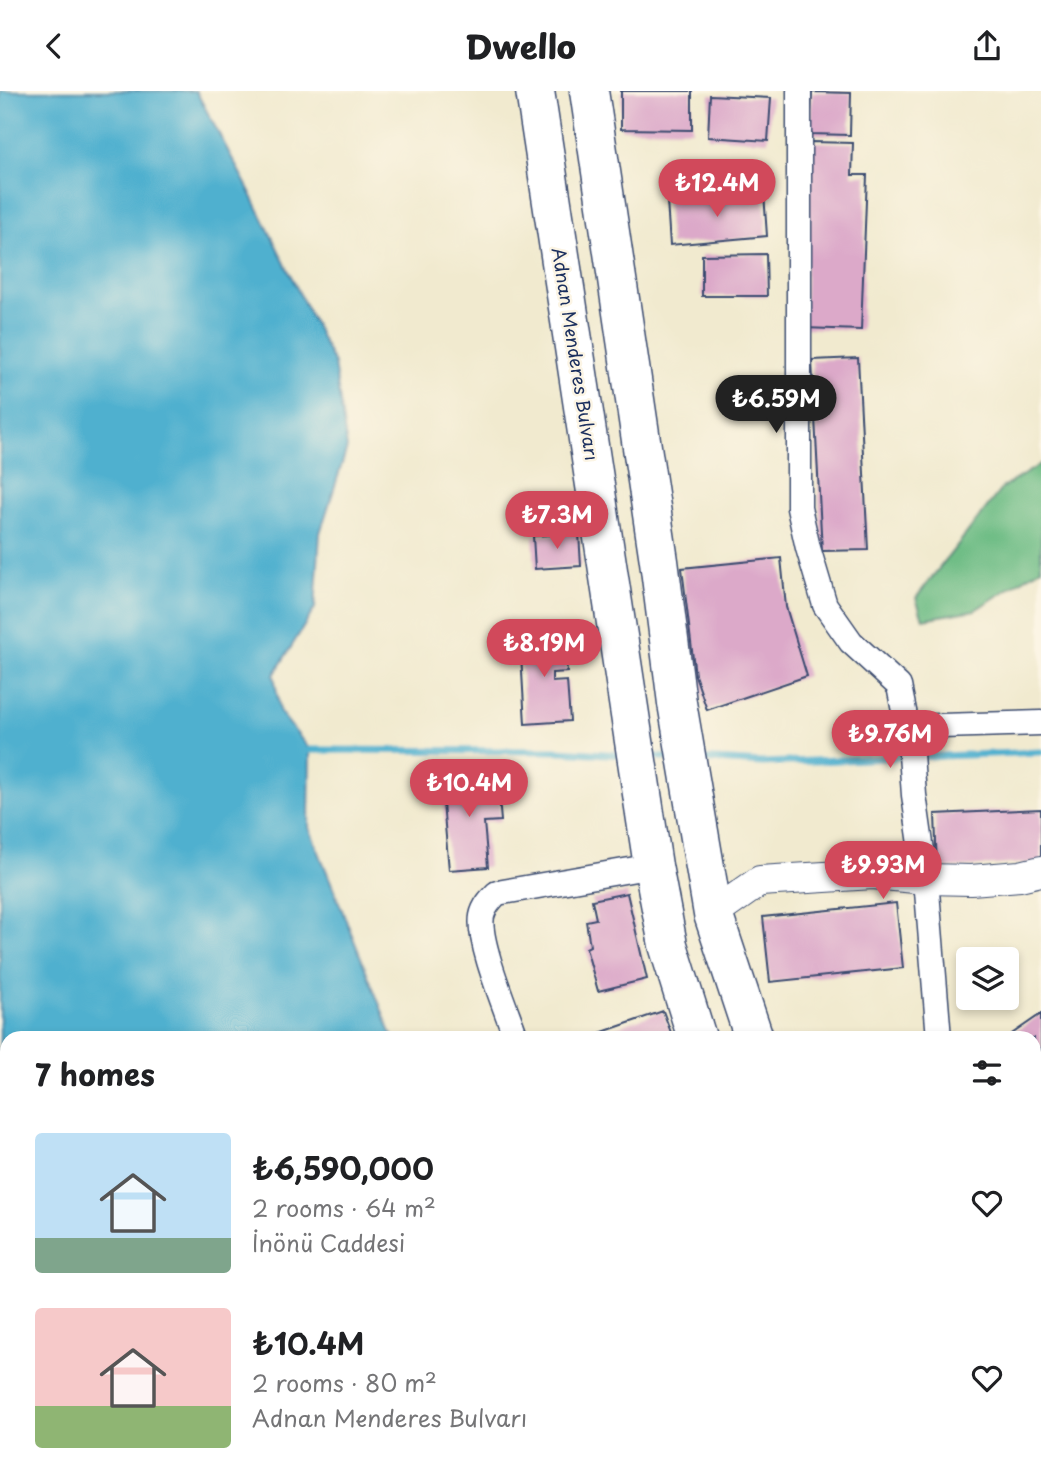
<!DOCTYPE html>
<html lang="en">
<head>
<meta charset="utf-8">
<style>
  body { margin:0; font-family:"Playpen Sans",sans-serif; background:#f6f6f6; color:#202124; height:100vh; display:flex; flex-direction:column; font-size:26px; white-space:nowrap }
  * { box-sizing:border-box; margin:0 }
  p { font-size:23px; color:#757577 }
  .icon { flex:none; width:38px; height:38px; fill:none; stroke:currentColor; stroke-width:2; stroke-linecap:round; stroke-linejoin:round }
  .map { position:relative; flex:1; overflow:hidden }
  .sheet { position:absolute; left:0px; top:940px; width:1041px; height:450px; display:flex; flex-direction:column; background:#fff; border-radius:21px 21px 0 0; box-shadow:0 4px 10px #0003 }
  .sheet>* { flex:none }
  .fabs { position:absolute; left:956px; top:856px; display:grid; gap:14px }
  .fabs a { display:grid; place-items:center; width:63px; height:63px; border-radius:7px; background:#fff; box-shadow:0 4px 10px #0003; font-size:35px }
  .price { position:absolute; translate:-50% -60px; padding:0 16px; border-radius:24px; background:#d1495b; color:#fff; font-size:23px; line-height:46px; filter:drop-shadow(0 2px 4px #0008) }
  .price::after { content:''; position:absolute; left:50%; top:42px; width:21px; height:16px; margin-left:-10px; background:inherit; clip-path:polygon(0 0,100% 0,50% 100%) }
  .price.on { background:#222; color:#fff }
  ul { padding:0; list-style:none }
  li { display:flex; align-items:center; gap:21px; height:175px; padding:0 35px }
  li span { display:grid; place-items:center; flex:none; width:196px; height:140px; border-radius:7px; color:#555 }
  li>.icon { margin-inline-start:auto }
  span .icon { width:84px; height:84px; fill:#fffc; stroke-width:1 }
  li b { font-size:30px }
  h2 { display:flex; justify-content:space-between; align-items:center; height:84px; padding:0 35px; font-size:30px }
  header { display:flex; justify-content:space-between; align-items:center; height:91px; padding:0 35px; background:#fff; font-size:32px; font-weight:800 }
  .map>svg:first-child { display:block }
  .forest { fill:#6fbd86; stroke:#457672; stroke-width:2 }
  .water { fill:#50b0cf; stroke:#367096; stroke-width:2 }
  .lines { fill:none; stroke-linecap:round; stroke-linejoin:round }
  .stream { stroke:#50b0cf; stroke-width:7 }
  .building { fill:#dca9c9 }
  .minor-casing { stroke:#3b4b6f; stroke-width:27 }
  .tertiary-casing { stroke:#3b4b6f; stroke-width:32 }
  .trunk-casing { stroke:#3b4b6f; stroke-width:41 }
  .minor { stroke:#fff; stroke-width:24 }
  .tertiary { stroke:#fff; stroke-width:30 }
  .trunk { stroke:#fff; stroke-width:38 }
  .labels { text-anchor:middle; dominant-baseline:central; stroke-width:5; stroke-linejoin:round; paint-order:stroke }
  .street-label { font-size:18px; fill:#1b2f5e; stroke:#fcf5e5 }
</style>
</head>
<body>
<header><svg class="icon" aria-label="back" viewBox="0 0 24 24"><path d="M15 5l-7 7 7 7"/></svg>Dwello<svg class="icon" aria-label="share" viewBox="0 0 24 24"><path d="M12 15V3M7 8l5-5 5 5M5 13v7h14v-7"/></svg></header>
<div class="map">
<svg width="1041" height="1389" viewBox="0 0 1041 1389">
  <rect width="100%" height="100%" fill="#fcf5e5"/>
  <filter id="ink" filterUnits="userSpaceOnUse"><feTurbulence type="fractalNoise" baseFrequency=".0143" numOctaves="2"/><feDisplacementMap in="SourceGraphic" scale="14" xChannelSelector="R" yChannelSelector="G"/><feConvolveMatrix kernelMatrix="1 2 1 2 8 2 1 2 1" color-interpolation-filters="sRGB"/></filter>
  <filter id="wash" filterUnits="userSpaceOnUse"><feTurbulence type="fractalNoise" baseFrequency=".00686" numOctaves="4" result="noise"/><feDisplacementMap in="SourceGraphic" scale="28" xChannelSelector="R" yChannelSelector="G"/><feGaussianBlur stdDeviation="1.57" result="paint"/><feColorMatrix in="noise" values="0 0 0 0 0 0 0 0 0 0 0 0 0 0 0 0 0 1.4 0 .05"/><feComposite in="paint" operator="in"/></filter>
  <g filter="url(#wash)">
    <rect width="100%" height="100%" fill="#f1eacf"/>
    <polygon class="forest" points="1041,373 1041,477 975,519 923,528 916,507 1002,397"/>
    <polygon class="water" points="0,0 196,0 248,97 334,273 347,357 320,442 315,517 274,584 280,621 310,659 309,736 393,947 7,947 7,1382 537,1382 537,1389 0,1389"/>
    <g class="lines">
      <g class="stream">
        <polyline points="310,659 557,660 624,664"/>
        <polyline points="647,665 673,667"/>
        <polyline points="699,668 762,672 1041,661"/>
      </g>
    </g>
    <g id="blocks">
      <g class="building">
        <polygon points="621,0 692,0 692,39 621,38"/>
        <polygon points="812,1 851,2 850,44 810,43"/>
        <polygon points="710,4 771,7 768,50 708,46"/>
        <polygon points="811,51 853,52 852,84 867,84 861,239 804,237"/>
        <polygon points="764,102 767,145 670,154 667,110"/>
        <polygon points="766,163 767,205 702,205 702,164"/>
        <polygon points="858,267 868,459 822,460 812,269"/>
        <polygon points="579,442 581,475 535,478 533,445"/>
        <polygon points="781,467 786,516 807,585 707,619 695,584 682,477"/>
        <polygon points="564,543 567,581 552,582 552,591 567,590 570,630 525,633 520,546"/>
        <polygon points="497,685 501,730 484,731 488,776 449,779 441,690"/>
        <polygon points="1041,718 1041,771 937,778 935,723"/>
        <polygon points="627,802 647,888 598,900 586,857 590,855 586,830 596,828 592,809"/>
        <polygon points="896,812 903,877 770,891 763,826"/>
        <polygon points="663,920 673,947 588,947 588,946"/>
        <polygon points="1041,923 1041,1016 1034,1021 1034,947 1006,947"/>
        <polygon points="1034,1085 1041,1087 1041,1160 1034,1159"/>
        <polygon points="1041,1328 1041,1389 1039,1389 1034,1376 1034,1330"/>
        <polygon points="960,1382 1001,1382 1001,1383 984,1389 963,1389"/>
      </g>
    </g>
  </g>
  <g filter="url(#ink)">
    <use href="#blocks" fill-opacity="0" stroke="#3b4b6f" stroke-width="2"/>
    <g class="lines">
      <g class="minor-casing">
        <g id="minor">
          <polyline points="799,0 799,417 808,457 825,514 851,551 899,595 910,650 914,704 926,788 939,947"/>
          <polyline points="907,636 1041,632"/>
          <path d="M516 947C507 920 477 850 482 825 484 815 491 808 497 802L653 775"/>
          <polyline points="1034,1172 1041,1174"/>
          <polyline points="656,1389 657,1382"/>
        </g>
      </g>
      <g class="tertiary-casing">
        <polyline id="tertiary" points="713,823 760,790 873,783 926,788 971,789 1020,785 1041,780"/>
      </g>
      <g class="trunk-casing">
        <g id="trunk">
          <polyline points="535,0 653,775 668,854 697,947"/>
          <polyline points="589,0 659,470 677,612 713,823 754,947"/>
          <polyline points="829,1382 831,1389"/>
          <polyline points="916,1382 919,1389"/>
        </g>
      </g>
      <use href="#minor" class="minor"/>
      <use href="#tertiary" class="tertiary"/>
      <use href="#trunk" class="trunk"/>
    </g>
  </g>
  <g class="labels">
    <g class="street-label">
      <text transform="translate(576 263) rotate(81)">Adnan Menderes Bulvarı</text>
    </g>
  </g>
</svg>
<div class="fabs">
<a><svg class="icon" aria-label="layers" viewBox="0 0 24 24"><path d="M12 4l9 5-9 5-9-5zM3 14l9 5 9-5"/></svg></a>
</div>
<b class="price" style="left:717px;top:128px">₺12.4M</b>
<b class="price on" style="left:776px;top:344px">₺6.59M</b>
<b class="price" style="left:557px;top:460px">₺7.3M</b>
<b class="price" style="left:544px;top:588px">₺8.19M</b>
<b class="price" style="left:890px;top:679px">₺9.76M</b>
<b class="price" style="left:469px;top:728px">₺10.4M</b>
<b class="price" style="left:883px;top:810px">₺9.93M</b>
<section class="sheet">
<h2>7 homes<svg class="icon" aria-label="filters" viewBox="0 0 24 24"><path d="M4 7h16M4 17h16"/><circle cx="9" cy="7" r="2"/><circle cx="15" cy="17" r="2"/></svg></h2>
<ul>
<li><span style="background:linear-gradient(#bfe0f5 75%,#7fa58c 0)"><svg class="icon" aria-label="home" viewBox="0 0 24 24"><path d="M3 11l9-7 9 7M6 9v11h12V9"/></svg></span><div><b>₺6,590,000</b><p>2 rooms · 64 m²</p><p>İnönü Caddesi</p></div><svg class="icon" aria-label="heart" viewBox="0 0 24 24"><path d="M12 20l-8-8c-3-5 5-10 8-4 3-6 11-1 8 4z"/></svg></li>
<li><span style="background:linear-gradient(#f6c9c9 70%,#8fb573 0)"><svg class="icon" aria-label="home" viewBox="0 0 24 24"><path d="M3 11l9-7 9 7M6 9v11h12V9"/></svg></span><div><b>₺10.4M</b><p>2 rooms · 80 m²</p><p>Adnan Menderes Bulvarı</p></div><svg class="icon" aria-label="heart" viewBox="0 0 24 24"><path d="M12 20l-8-8c-3-5 5-10 8-4 3-6 11-1 8 4z"/></svg></li>
</ul>
</section>
</div>
</body>
</html>
